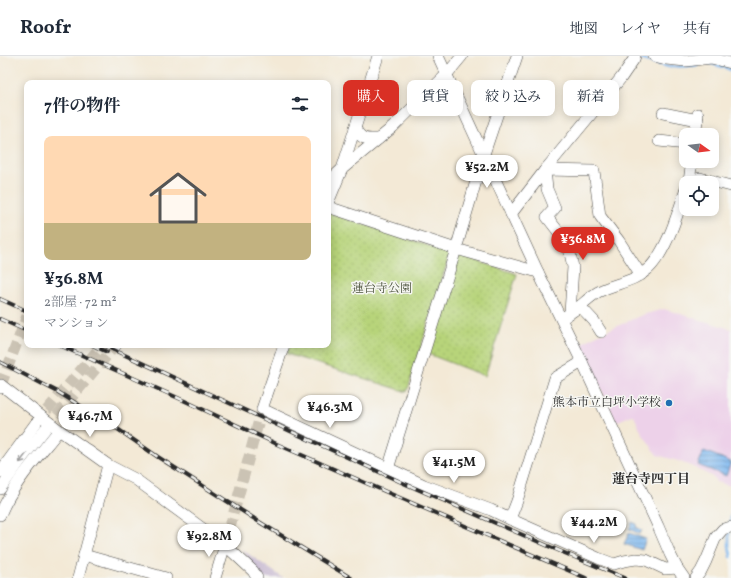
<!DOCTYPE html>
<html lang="ja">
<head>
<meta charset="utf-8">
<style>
  body { margin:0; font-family:Vollkorn,"Noto Serif JP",serif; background:#f2f2f3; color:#1f2937; height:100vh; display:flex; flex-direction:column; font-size:15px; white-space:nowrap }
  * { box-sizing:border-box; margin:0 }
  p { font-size:13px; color:#747a83 }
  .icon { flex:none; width:22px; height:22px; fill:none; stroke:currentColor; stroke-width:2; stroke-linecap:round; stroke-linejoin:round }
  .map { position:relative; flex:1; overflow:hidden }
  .panel { position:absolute; left:24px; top:24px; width:307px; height:268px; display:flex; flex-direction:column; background:#fff; border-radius:8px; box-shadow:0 2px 10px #0003 }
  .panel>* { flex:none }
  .guide { position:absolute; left:343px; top:24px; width:328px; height:36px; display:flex; gap:8px }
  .needle { width:26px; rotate:104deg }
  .tools { position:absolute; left:679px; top:72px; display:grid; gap:8px }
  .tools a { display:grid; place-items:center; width:40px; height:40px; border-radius:8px; background:#fff; box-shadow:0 2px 10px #0003; font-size:20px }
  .price { position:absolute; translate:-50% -34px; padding:0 9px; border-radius:14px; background:#fff; color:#222; font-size:13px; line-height:26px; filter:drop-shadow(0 1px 2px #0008) }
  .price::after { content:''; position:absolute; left:50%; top:24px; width:12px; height:9px; margin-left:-6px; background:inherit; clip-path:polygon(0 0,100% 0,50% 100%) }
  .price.current { background:#d93025; color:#fff }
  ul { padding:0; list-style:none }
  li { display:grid; align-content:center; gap:8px; height:212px; padding:0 20px }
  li+li { border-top:1px solid #e0e1e3 }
  li span { display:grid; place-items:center; height:124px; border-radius:8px; color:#555 }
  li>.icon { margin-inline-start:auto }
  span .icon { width:72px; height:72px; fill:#fffc; stroke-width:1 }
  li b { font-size:17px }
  h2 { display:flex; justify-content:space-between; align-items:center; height:48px; padding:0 20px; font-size:17px }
  .tag { padding:0 14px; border-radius:8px; background:#fff; box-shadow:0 2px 10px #0003; font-size:14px; line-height:36px }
  .tag.current { background:#d93025; color:#fff }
  header { display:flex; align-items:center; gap:24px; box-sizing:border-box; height:56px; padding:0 20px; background:#fff; border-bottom:1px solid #e0e1e3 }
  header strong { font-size:19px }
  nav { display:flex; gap:22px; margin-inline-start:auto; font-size:14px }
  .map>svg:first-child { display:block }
  .built { fill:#edd1e9 }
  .railway { fill:#ccbfd4 }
  .park { fill:url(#park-dots); stroke:#718052 }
  .water { fill:url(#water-rules); stroke:#54718d }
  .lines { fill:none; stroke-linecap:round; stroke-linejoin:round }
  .stream { stroke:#7eb7ef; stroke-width:2.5 }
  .minor-tunnel { stroke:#cbc3b4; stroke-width:11; stroke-dasharray:11 5.5; stroke-linecap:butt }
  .minor-casing { stroke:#494845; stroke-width:12 }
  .minor { stroke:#fff; stroke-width:11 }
  .rail-casing { stroke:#2b2b2b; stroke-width:4 }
  .rail { stroke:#f6f6f2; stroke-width:2.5; stroke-dasharray:8; stroke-linecap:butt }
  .oneway { stroke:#a0a0a0 }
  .poi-dot { fill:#1f6fb2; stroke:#f6f6f2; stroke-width:1.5 }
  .labels { text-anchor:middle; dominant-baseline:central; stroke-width:3; stroke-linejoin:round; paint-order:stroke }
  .park-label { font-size:12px; fill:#4e553f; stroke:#f6f6f2 }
  .poi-label { font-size:12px; fill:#2b2b2b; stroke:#f6f6f2; text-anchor:end }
  .neighbourhood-label { font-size:13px; font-weight:bold; fill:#2b2b2b; stroke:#f6f6f2 }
</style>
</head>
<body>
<header>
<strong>Roofr</strong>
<nav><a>地図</a><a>レイヤ</a><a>共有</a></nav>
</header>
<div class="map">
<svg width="731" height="522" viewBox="0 0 731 522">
  <defs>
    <pattern id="park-dots" width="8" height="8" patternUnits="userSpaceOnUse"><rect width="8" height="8" fill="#b7d47a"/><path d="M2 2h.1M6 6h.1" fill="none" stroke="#9eb66a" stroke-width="1.8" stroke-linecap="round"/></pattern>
    <pattern id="water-rules" width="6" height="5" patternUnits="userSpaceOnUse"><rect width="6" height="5" fill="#7eb7ef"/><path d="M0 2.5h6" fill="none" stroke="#6795c2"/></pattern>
  </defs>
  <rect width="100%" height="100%" fill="#f6f6f2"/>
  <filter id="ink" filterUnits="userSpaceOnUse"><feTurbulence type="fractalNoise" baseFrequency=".025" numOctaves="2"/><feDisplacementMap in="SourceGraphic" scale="8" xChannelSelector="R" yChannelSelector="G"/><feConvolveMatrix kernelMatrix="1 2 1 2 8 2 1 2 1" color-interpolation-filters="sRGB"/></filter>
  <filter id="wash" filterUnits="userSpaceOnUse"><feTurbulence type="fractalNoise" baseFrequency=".012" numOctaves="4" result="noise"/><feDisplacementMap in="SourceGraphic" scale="16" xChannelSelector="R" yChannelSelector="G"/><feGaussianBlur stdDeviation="0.9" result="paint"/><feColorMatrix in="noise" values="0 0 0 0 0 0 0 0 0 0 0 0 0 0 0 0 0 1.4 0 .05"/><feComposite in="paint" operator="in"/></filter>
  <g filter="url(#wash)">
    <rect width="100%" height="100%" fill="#f3e9d6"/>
    <polygon class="built" points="664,253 731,273 731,430 716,426 714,422 711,420 693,411 678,405 657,399 642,377 634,360 632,359 616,366 588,303 579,289 593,281 642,259"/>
    <polygon class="railway" points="240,492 283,522 263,522"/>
    <g class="park">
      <polygon points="330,157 450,197 407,336 287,298 289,289 328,289 328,165"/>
      <polygon points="459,199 517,218 485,320 428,298"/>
    </g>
    <g class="water">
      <polygon points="704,395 731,406 726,420 698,409"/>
      <polygon points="632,466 637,468 636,471 642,474 640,478 629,473"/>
      <polygon points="629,477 646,483 642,494 624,488"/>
    </g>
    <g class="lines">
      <g class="stream">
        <polyline points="640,3 669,11 690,10 698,9"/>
        <polyline points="709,7 726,12 731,14"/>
        <polyline points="730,469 731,460"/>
        <polyline points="729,474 729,490 731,501"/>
      </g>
    </g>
  </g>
  <g filter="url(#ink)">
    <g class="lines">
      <g class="minor-tunnel">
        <polyline points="1,329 27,260"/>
        <polyline points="36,367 102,289"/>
        <polyline points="46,372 115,290"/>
        <polyline points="225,489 262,353"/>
      </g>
      <g class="minor-casing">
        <g id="minor">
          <polyline points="438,0 538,216 582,306 658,470 670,498 677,512 684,522"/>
          <polyline points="654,0 666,3 686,5 711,2 731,7"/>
          <polyline points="663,57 698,64"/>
          <path d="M355 72C361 84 366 83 378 83"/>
          <polyline points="695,79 698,58"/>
          <polyline points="659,85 686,88"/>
          <polyline points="689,125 692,105"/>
          <polyline points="328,126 342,113 393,71 447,18 462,0"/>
          <polyline points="688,127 689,125 700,122 731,130"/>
          <polyline points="328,147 342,113 378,0"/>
          <polyline points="328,151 456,193 538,216"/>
          <polyline points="511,158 545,114 621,22 634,3 635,0"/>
          <polyline points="580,250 594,265 601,276"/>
          <polyline points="570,257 573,211 568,188 547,161 555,152 547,133 545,114 594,115 600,160 619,185 641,219"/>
          <path d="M566 260C570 257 575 254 579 251 585 246 591 240 598 236 615 227 634 226 648 213 652 210 655 205 658 201 671 181 678 156 686 133"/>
          <polyline points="284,289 262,353 424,429 491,454 510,463 598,502 614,508 624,505 636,503 646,504 665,513 677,512"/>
          <polyline points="115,290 116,289"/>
          <polyline points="0,332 1,329 59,374 108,409 135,423 225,489 253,515 257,522"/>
          <polyline points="388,413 456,193 484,98 517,0"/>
          <polyline points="0,416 36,367"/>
          <polyline points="0,433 23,401 46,372"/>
          <path d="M0 459C13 427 38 401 59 374"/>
          <polyline points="510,463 517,445 555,322 582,306"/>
          <polyline points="84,499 166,522"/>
          <polyline points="78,522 108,409"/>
          <polyline points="215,522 225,489"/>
          <polyline points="696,522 701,515 706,505 716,481 723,473 731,471"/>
        </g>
      </g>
      <use href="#minor" class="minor"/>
      <g class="rail-casing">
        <g id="rail">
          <polyline points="0,243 27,255"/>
          <polyline points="0,263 27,275"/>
          <polyline points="59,289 185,345 279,389 391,438 586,522"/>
          <polyline points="92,289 107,296"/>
          <polyline points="103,289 401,426 562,496 625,522"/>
          <polyline points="0,306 58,336 119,374 158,401 261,467 351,522"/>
        </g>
      </g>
      <use href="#rail" class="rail"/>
    </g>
    <defs><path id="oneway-shaft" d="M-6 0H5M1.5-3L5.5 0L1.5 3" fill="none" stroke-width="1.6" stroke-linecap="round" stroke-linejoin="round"/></defs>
    <use class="oneway" href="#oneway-shaft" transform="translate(23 402) rotate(127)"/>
  </g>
  <circle class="poi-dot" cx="669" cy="347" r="4"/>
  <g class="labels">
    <g class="park-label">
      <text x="382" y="233">蓮台寺公園</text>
    </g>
    <g class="poi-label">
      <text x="661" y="347">熊本市立白坪小学校</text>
    </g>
    <g class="neighbourhood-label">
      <text x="651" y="424">蓮台寺四丁目</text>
    </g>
  </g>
</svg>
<div class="tools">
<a><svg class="needle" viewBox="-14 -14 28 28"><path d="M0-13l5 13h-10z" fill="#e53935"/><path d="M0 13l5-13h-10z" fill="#747a83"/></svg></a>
<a><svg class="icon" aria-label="locate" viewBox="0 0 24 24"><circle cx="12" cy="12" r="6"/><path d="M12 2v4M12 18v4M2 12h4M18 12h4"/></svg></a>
</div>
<b class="price" style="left:487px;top:133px">¥52.2M</b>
<b class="price current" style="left:583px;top:205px">¥36.8M</b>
<b class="price" style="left:330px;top:373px">¥46.3M</b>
<b class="price" style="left:90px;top:382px">¥46.7M</b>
<b class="price" style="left:454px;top:428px">¥41.5M</b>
<b class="price" style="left:594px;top:488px">¥44.2M</b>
<b class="price" style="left:209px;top:502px">¥92.8M</b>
<div class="guide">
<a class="tag current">購入</a>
<a class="tag">賃貸</a>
<a class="tag">絞り込み</a>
<a class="tag">新着</a>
</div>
<section class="panel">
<h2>7件の物件<svg class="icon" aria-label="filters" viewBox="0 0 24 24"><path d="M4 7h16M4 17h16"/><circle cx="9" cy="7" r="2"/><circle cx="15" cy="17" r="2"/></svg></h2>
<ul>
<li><span style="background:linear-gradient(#ffd9b3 70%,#c2b280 0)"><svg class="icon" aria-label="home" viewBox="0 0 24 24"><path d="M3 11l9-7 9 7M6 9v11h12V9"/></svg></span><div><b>¥36.8M</b><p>2部屋 · 72 m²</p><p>マンション</p></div></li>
</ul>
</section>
</div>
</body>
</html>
